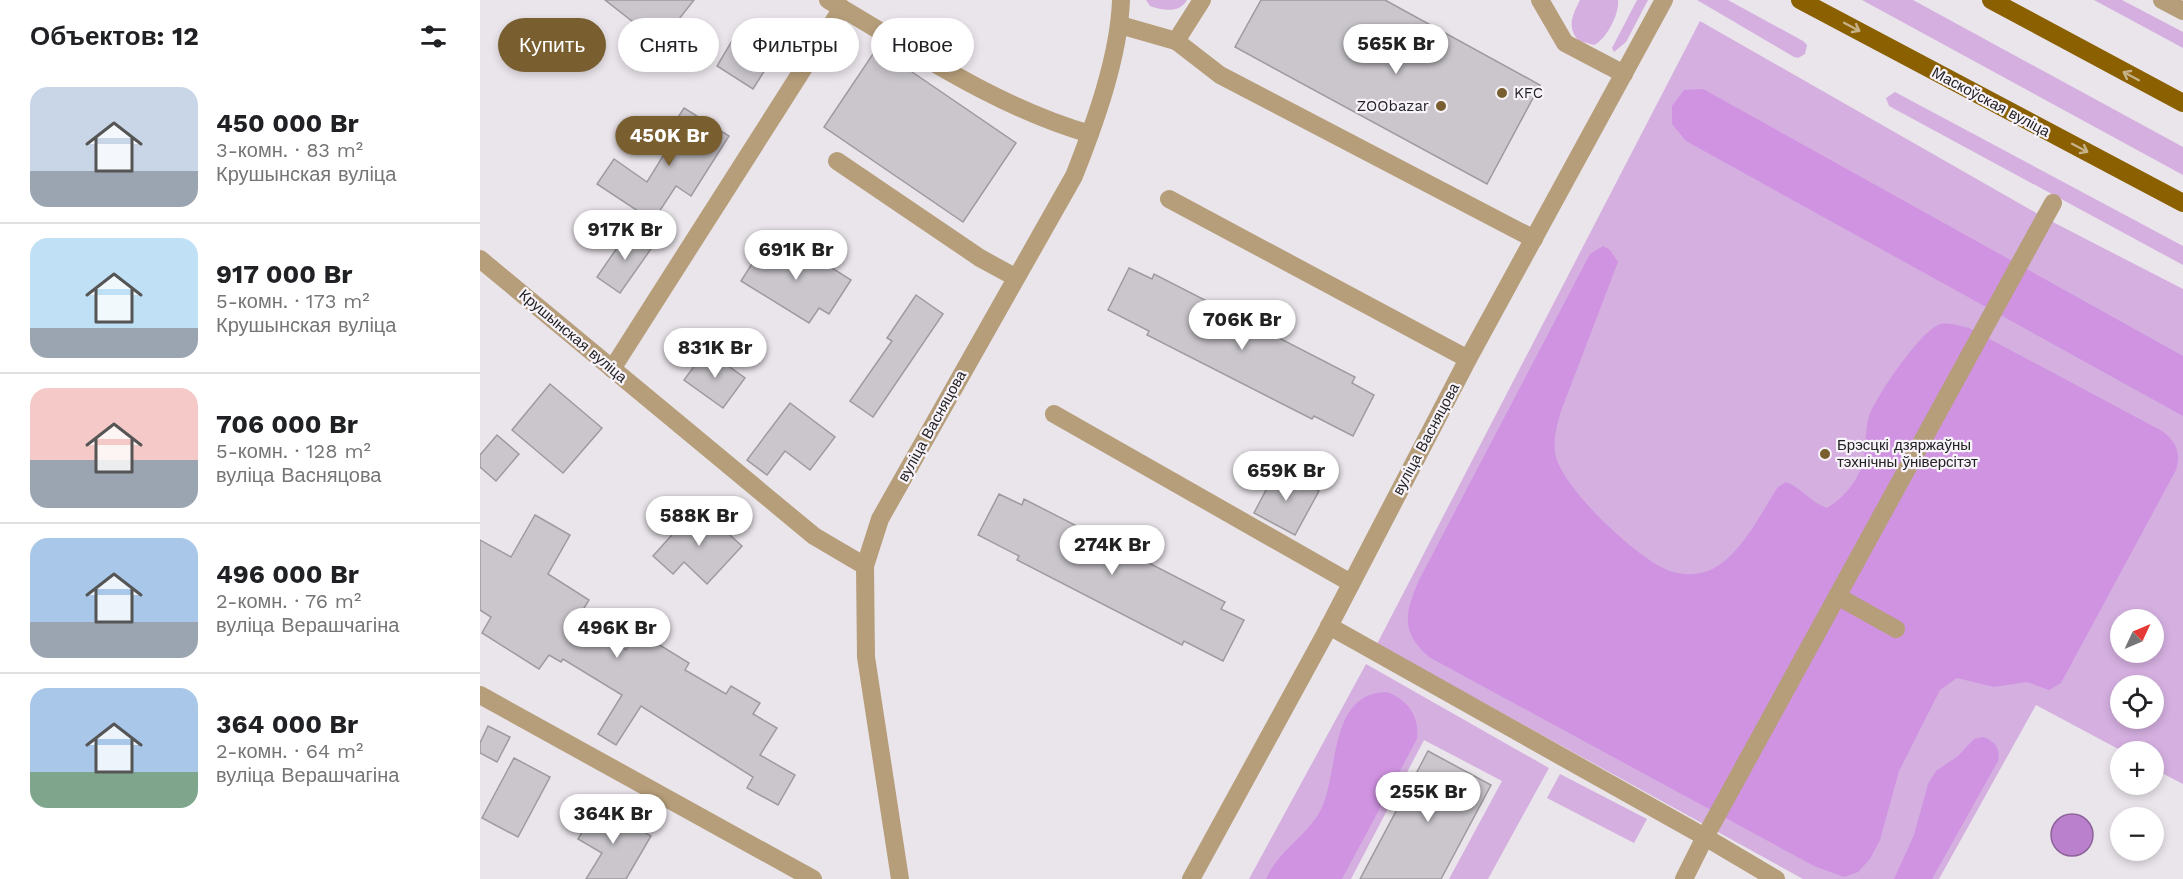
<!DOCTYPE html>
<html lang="ru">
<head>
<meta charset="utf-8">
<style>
  body { margin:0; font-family:"Work Sans",sans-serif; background:#f6f6f6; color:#202124; height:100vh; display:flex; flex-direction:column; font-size:22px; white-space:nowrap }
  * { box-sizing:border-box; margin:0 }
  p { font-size:20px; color:#757577 }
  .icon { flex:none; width:33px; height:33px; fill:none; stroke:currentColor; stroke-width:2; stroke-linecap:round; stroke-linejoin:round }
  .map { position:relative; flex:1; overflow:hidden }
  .drawer { display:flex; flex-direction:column; background:#fff; width:480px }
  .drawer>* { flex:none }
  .top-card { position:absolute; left:18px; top:18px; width:570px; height:54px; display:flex; gap:12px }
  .needle { width:39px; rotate:46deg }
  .tools { position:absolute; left:1630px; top:609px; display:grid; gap:12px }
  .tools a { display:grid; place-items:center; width:54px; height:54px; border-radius:50%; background:#fff; box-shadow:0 3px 9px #0003; font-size:30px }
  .price { position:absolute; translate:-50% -51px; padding:0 14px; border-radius:21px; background:#fff; color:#222; font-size:20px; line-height:39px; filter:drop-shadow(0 2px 3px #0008) }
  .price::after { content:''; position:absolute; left:50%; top:36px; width:18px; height:14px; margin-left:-9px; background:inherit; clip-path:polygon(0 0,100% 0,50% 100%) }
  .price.current { background:#795e30; color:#fff }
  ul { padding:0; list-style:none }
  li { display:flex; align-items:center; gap:18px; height:150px; padding:0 30px }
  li+li { border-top:2px solid #e0e0e0 }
  li span { display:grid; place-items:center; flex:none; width:168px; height:120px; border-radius:18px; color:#555 }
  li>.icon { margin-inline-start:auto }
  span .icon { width:72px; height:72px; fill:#fffc; stroke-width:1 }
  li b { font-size:26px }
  h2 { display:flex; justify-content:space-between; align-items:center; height:72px; padding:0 30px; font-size:26px }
  .pill { padding:0 21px; border-radius:27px; background:#fff; box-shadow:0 3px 9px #0003; font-size:21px; line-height:54px }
  .pill.current { background:#795e30; color:#fff }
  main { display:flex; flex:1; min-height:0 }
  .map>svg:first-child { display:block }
  .green { fill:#d4afe0; fill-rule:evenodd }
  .forest { fill:#d093e2 }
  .water { fill:#ba7fcd; stroke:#8d639a; stroke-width:1.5 }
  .building { fill:#cac6cc; stroke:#9e9a9f; stroke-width:1.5 }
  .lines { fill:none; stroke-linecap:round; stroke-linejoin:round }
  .minor { stroke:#b69e7a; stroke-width:18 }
  .major { stroke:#8a6000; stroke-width:18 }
  .oneway { stroke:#c6b189 }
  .poi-dot { fill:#795e30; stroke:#f7f3f9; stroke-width:2 }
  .labels { text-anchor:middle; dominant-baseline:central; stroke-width:4.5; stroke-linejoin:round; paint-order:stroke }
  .poi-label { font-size:15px; fill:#232224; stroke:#f7f3f9; text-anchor:start }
  .street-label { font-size:15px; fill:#232224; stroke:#f7f3f9 }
</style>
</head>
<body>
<main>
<section class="drawer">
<h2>Объектов: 12<svg class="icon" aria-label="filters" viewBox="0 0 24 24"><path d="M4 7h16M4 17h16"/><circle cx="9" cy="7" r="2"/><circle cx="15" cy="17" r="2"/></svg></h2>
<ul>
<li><span style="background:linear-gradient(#c9d6e8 70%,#9aa5b1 0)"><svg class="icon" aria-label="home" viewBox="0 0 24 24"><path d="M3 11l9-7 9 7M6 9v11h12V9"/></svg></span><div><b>450 000 Br</b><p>3-комн. · 83 m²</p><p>Крушынская вуліца</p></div></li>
<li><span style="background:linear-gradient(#bfe0f5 75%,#9aa5b1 0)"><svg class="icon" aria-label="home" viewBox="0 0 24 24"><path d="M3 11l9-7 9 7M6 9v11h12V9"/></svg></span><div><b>917 000 Br</b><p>5-комн. · 173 m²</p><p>Крушынская вуліца</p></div></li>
<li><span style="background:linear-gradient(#f6c9c9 60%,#9aa5b1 0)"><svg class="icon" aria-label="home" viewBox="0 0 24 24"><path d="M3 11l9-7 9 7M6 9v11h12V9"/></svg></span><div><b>706 000 Br</b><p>5-комн. · 128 m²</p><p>вуліца Васняцова</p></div></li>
<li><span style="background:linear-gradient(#a9c7e8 70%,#9aa5b1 0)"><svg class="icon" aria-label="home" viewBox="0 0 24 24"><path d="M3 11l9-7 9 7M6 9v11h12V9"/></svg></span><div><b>496 000 Br</b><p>2-комн. · 76 m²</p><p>вуліца Верашчагіна</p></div></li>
<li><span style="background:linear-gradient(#a9c7e8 70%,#7fa58c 0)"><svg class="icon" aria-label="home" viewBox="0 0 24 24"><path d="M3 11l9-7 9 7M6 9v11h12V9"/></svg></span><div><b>364 000 Br</b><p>2-комн. · 64 m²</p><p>вуліца Верашчагіна</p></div></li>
</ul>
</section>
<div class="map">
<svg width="1703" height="879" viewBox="0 0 1703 879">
  <rect width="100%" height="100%" fill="#eae5eb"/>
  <g class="green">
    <path d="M666 0H707C700 13 683 11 670 6Z"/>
    <path d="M1100 0H1138C1140 13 1126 40 1114 45L1099 41C1086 27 1093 14 1100 0Z"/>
    <polygon points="1157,0 1168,0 1146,42 1134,52 1132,48"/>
    <polygon points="1217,0 1248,0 1323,41 1327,45 1325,54 1318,58 1314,57"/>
    <polygon points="1382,0 1433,0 1703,147 1703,175"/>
    <polygon points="1614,0 1642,0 1703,32 1703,48"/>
    <path d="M1220 21 1565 218 1703 289V784L1674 769V752L1642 751 1556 705 1459 879H1323L897 644ZM1641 620H1674V652H1641ZM1641 686H1674V718H1641Z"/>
    <polygon points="1415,92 1703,246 1703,265 1409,106 1406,98"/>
    <polygon points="886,664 1069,768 1008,879 969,879 1022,781 944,740 871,879 769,879"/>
    <polygon points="1080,774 1167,819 1154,843 1067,798"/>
  </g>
  <g class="forest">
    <polygon points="1223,89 1703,356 1703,416 1206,141 1192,124 1192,106 1204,90"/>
    <path d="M1123 246 1130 250 1138 262 1081 411C1077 425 1072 442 1076 457 1085 490 1152 553 1183 568 1196 575 1214 576 1228 571 1260 558 1280 514 1298 487L1306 482C1322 488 1330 502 1347 508 1364 498 1381 478 1384 457 1386 443 1385 430 1389 416 1396 397 1439 333 1458 325 1467 321 1480 326 1489 328L1682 431C1697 442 1701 453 1696 470L1581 683 1569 690 1547 682 1514 687 1477 678 1460 690 1419 771 1400 840 1390 859 1378 872 1364 877 1334 866 949 657C920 632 925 613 939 580L1110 254Z"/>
    <path d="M907 692C928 700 940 717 937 739L862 879H786C797 853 823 838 838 815 861 779 845 693 907 692Z"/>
    <path d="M1503 737C1515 741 1521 749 1518 761L1452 879H1414L1434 835 1448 784 1456 771 1478 756 1494 739Z"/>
  </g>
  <circle class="water" cx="1592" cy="835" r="21"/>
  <g class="building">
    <polygon points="125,0 214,0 180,43"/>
    <polygon points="781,0 905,0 1060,85 1007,184 755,47"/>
    <polygon points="253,39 290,62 273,89 237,66"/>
    <polygon points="397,48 536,143 483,222 344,127"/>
    <polygon points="204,108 249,136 211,196 196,186 173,221 117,184 134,159 167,182 193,140 186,136"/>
    <polygon points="150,229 173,246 140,293 117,277"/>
    <polygon points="306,239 371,280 349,314 339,308 329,323 261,281 282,248 295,257"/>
    <polygon points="649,268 672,279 674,274 875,377 872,383 894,395 873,436 834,416 832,419 667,335 669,331 628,310"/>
    <polygon points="436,295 463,314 393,417 370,401 412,341 407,338"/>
    <polygon points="226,350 265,378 243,408 204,380"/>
    <polygon points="70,384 122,428 83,473 32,430"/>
    <polygon points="310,403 355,437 330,470 305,451 287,475 267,460"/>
    <polygon points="17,435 39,454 16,481 0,467 0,455"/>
    <polygon points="797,469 839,491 815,535 774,513"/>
    <polygon points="519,494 542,505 544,499 745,602 741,609 764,620 743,661 704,641 702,645 537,560 539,556 498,535"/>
    <polygon points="218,506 262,546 227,584 204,562 193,574 173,556"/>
    <polygon points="55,515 90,535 68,574 109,600 101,613 109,617 104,624 146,650 157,631 209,663 205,670 246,694 251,686 280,703 273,714 297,728 280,755 315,775 298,805 267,788 273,777 161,706 136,745 118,734 142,695 83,659 81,662 69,655 59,669 2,633 11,617 0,610 0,540 31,557"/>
    <polygon points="8,726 30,737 17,762 0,753 0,743"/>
    <polygon points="948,751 1011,785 961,879 880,879"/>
    <polygon points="34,758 70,777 38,837 2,818"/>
    <polygon points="118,805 171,836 146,879 106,879 122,853 98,839"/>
  </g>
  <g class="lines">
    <g class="minor">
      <path d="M348 0C432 49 516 107 610 134"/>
      <polyline points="1060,0 1085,43 1144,74"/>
      <polyline points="1682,0 1703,11"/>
      <polyline points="640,25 696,41 722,0"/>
      <polyline points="696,41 740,75 1054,239"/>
      <polyline points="357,161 500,258 535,277"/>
      <polyline points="689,199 988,359"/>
      <polyline points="0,259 334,536 385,566"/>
      <polyline points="132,369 362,8"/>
      <polyline points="574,414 871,583"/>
      <polyline points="1357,596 1416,629"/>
      <polyline points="849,626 1225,837 1204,879"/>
      <polyline points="0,695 333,879"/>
      <path d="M420 879 386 657 385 566 400 519 594 176C615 123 639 57 641 0"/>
      <polyline points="711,879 844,636 988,359 1184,0"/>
      <polyline points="1296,879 1225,837 1573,203"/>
    </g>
    <g class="major">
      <polyline points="1320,0 1703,203"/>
      <polyline points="1511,0 1703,103"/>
    </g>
  </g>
  <defs><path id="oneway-shaft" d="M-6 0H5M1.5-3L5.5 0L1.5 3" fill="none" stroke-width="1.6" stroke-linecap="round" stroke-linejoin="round" transform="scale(1.5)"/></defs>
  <g class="oneway">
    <use href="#oneway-shaft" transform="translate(1372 27) rotate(28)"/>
    <use href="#oneway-shaft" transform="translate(1651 76) rotate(-152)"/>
    <use href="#oneway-shaft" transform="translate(1600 148) rotate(28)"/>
  </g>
  <g class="poi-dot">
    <circle cx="1022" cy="93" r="6"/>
    <circle cx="961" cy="106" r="6"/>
    <circle cx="1345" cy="454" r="6"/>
  </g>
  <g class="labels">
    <g class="poi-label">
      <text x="1034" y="93">KFC</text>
      <text x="949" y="106" text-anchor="end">ZOObazar</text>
      <text x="1357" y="445">Брэсцкі дзяржаўны<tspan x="1357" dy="17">тэхнічны ўніверсітэт</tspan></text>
    </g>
    <g class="street-label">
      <text transform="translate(1511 102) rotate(28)">Маскоўская вуліца</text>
      <text transform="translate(93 336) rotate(40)">Крушынская вуліца</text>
      <text transform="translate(452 426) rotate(-61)">вуліца Васняцова</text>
      <text transform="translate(946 439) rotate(-62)">вуліца Васняцова</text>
    </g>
  </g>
</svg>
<div class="tools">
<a><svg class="needle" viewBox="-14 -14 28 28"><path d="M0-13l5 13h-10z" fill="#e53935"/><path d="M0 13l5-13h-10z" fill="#757577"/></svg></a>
<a><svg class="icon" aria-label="locate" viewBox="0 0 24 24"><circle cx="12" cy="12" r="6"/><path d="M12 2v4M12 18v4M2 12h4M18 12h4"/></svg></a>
<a>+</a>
<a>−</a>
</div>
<b class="price" style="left:916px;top:75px">565K Br</b>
<b class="price current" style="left:189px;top:167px">450K Br</b>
<b class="price" style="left:145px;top:261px">917K Br</b>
<b class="price" style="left:316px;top:281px">691K Br</b>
<b class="price" style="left:762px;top:351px">706K Br</b>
<b class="price" style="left:235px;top:379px">831K Br</b>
<b class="price" style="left:806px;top:502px">659K Br</b>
<b class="price" style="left:219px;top:547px">588K Br</b>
<b class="price" style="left:632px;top:576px">274K Br</b>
<b class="price" style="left:137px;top:659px">496K Br</b>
<b class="price" style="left:948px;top:823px">255K Br</b>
<b class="price" style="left:133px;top:845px">364K Br</b>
<div class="top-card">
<a class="pill current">Купить</a>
<a class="pill">Снять</a>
<a class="pill">Фильтры</a>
<a class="pill">Новое</a>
</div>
</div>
</main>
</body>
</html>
